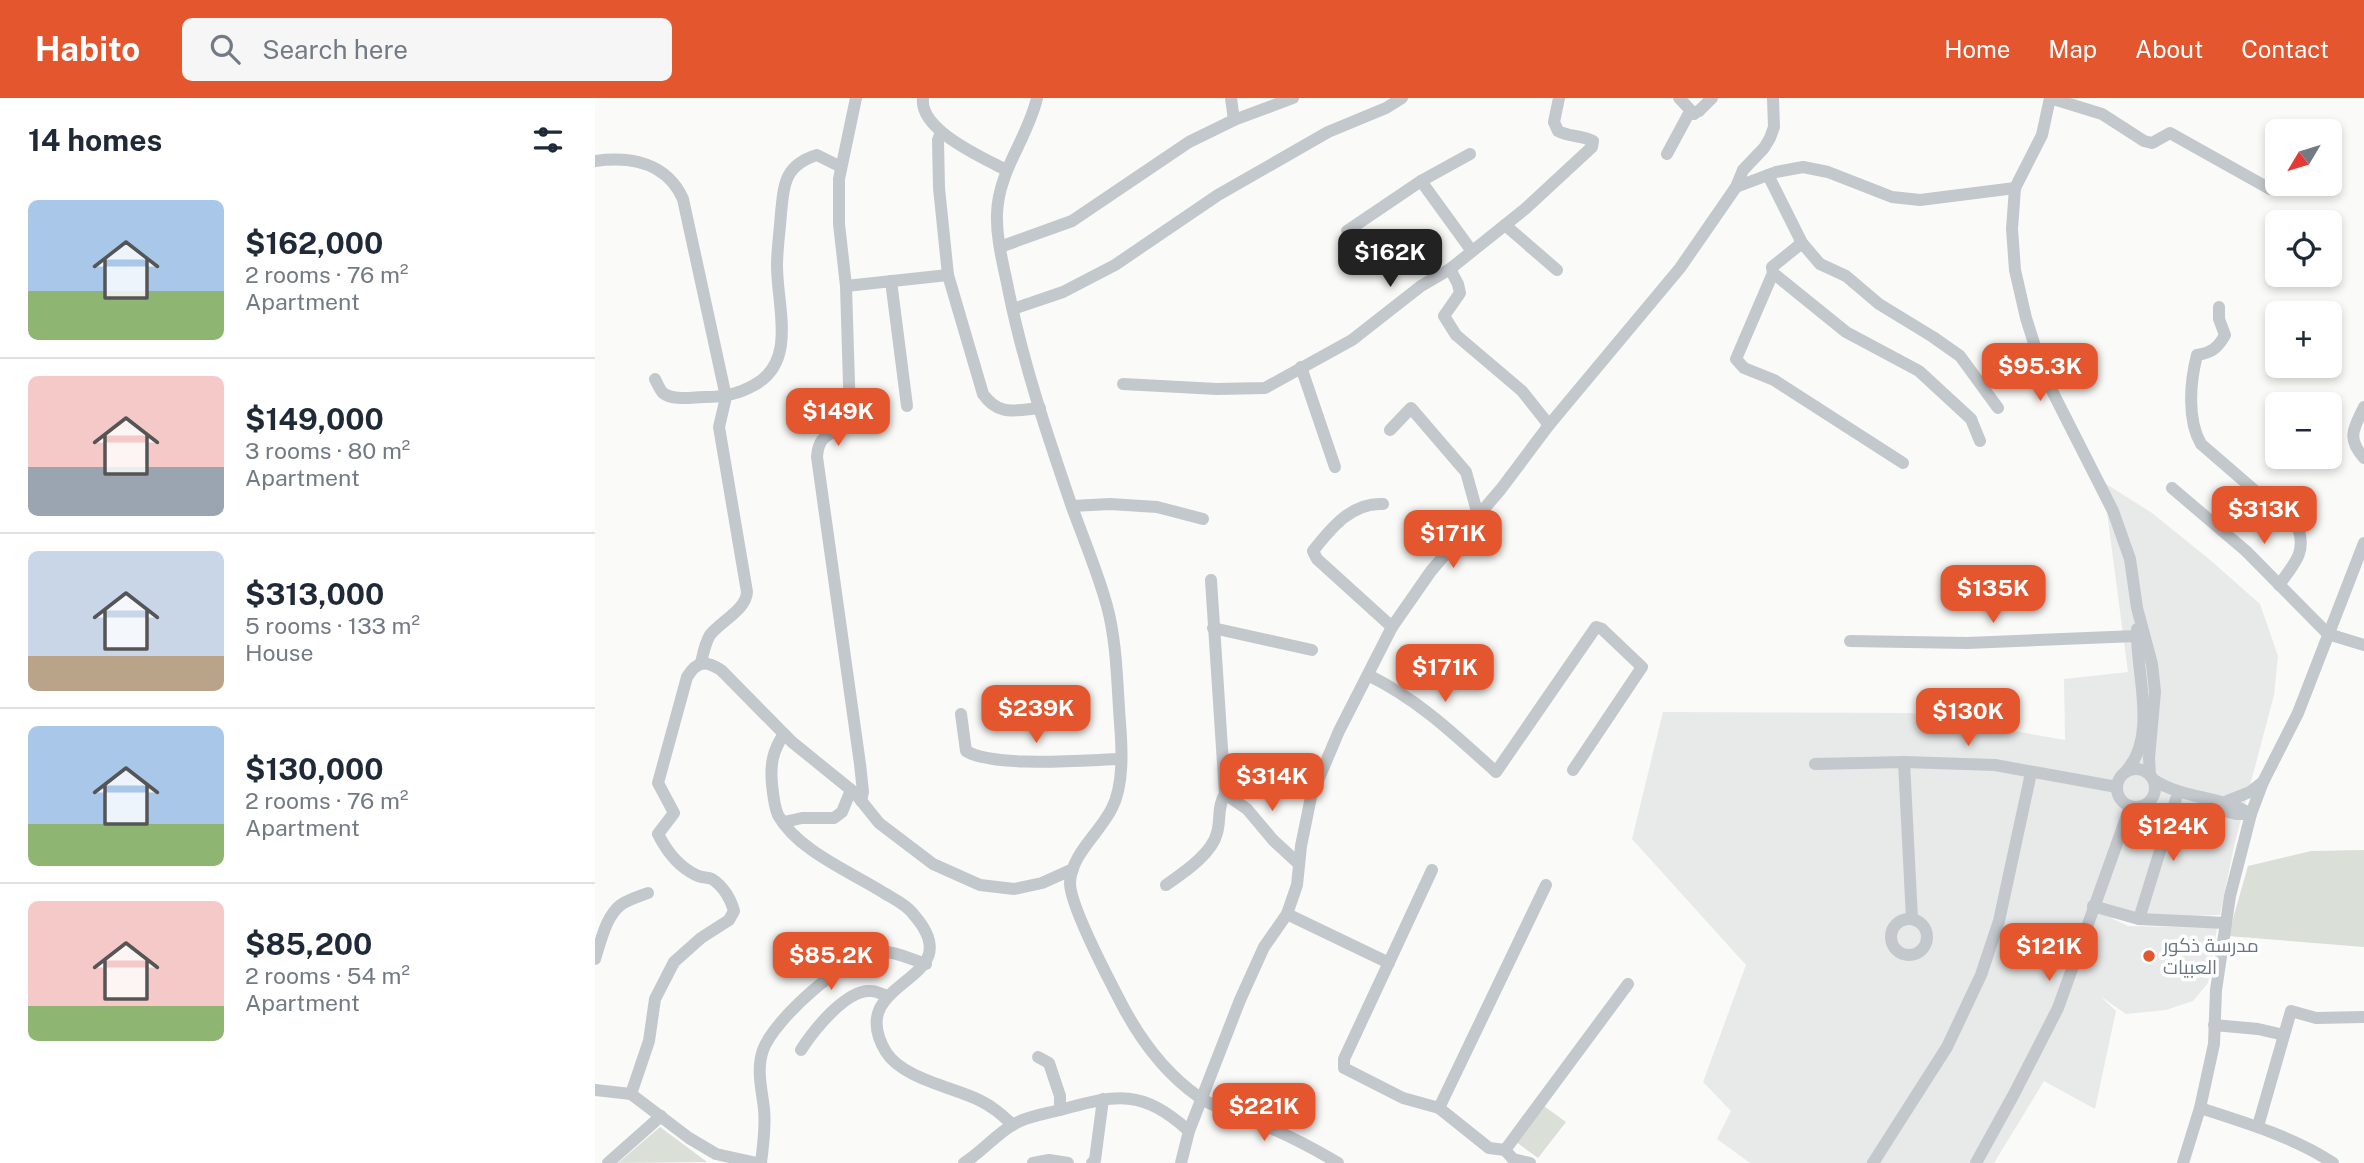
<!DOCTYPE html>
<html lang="en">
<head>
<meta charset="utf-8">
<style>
  body { margin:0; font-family:"Public Sans",Cairo,sans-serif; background:#f6f6f7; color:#1f2937; height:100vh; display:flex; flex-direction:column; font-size:26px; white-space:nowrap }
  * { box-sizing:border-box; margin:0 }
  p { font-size:23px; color:#747a83 }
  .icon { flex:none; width:38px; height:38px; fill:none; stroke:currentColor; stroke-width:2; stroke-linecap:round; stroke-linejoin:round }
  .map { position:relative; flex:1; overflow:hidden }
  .sheet { display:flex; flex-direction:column; background:#fff; width:595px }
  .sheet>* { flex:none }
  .needle { width:46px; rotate:232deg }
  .fabs { position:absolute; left:1670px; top:21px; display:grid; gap:14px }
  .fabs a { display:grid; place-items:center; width:77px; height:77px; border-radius:10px; background:#fff; box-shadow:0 4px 10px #0003; font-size:35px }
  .price { position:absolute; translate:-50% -60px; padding:0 16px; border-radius:14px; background:#e4572e; color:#fff; font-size:23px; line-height:46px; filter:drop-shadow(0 2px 4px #0008) }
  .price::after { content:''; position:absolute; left:50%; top:42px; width:21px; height:16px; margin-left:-10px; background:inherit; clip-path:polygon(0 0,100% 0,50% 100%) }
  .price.selected { background:#222; color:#fff }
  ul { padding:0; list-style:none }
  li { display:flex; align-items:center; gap:21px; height:175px; padding:0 28px }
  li+li { border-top:2px solid #e0e1e3 }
  li span { display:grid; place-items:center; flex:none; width:196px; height:140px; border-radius:10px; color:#555 }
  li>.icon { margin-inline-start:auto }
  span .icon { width:84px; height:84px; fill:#fffc; stroke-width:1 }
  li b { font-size:30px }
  h2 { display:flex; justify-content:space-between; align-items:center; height:84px; padding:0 28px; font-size:30px }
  header { display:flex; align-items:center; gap:42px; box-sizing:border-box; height:98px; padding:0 35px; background:#e4572e; color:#fff }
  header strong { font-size:33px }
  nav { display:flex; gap:38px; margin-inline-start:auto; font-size:24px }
  .search { width:490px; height:63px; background:#f6f6f7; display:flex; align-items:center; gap:18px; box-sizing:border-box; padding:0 24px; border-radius:10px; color:#747a83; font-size:26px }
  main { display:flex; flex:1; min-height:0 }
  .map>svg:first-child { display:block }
  .built { fill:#e8e9e9 }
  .green { fill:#dadfd7 }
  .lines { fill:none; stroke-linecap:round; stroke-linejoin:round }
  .minor { stroke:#c3c8cc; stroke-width:12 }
  .poi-dot { fill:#e4572e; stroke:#fff; stroke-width:2.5 }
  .labels { text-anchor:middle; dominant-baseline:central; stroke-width:7; stroke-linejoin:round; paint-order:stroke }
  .poi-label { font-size:19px; fill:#657683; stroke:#fff; text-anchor:start }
</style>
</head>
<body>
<header>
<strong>Habito</strong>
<div class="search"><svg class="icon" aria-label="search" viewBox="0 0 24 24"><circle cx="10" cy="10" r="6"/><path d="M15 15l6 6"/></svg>Search here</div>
<nav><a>Home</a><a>Map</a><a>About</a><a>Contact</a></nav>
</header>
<main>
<section class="sheet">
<h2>14 homes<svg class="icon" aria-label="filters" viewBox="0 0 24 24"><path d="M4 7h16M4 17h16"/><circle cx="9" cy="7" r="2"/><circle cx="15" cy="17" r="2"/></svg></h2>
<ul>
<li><span style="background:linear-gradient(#a9c7e8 65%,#8fb573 0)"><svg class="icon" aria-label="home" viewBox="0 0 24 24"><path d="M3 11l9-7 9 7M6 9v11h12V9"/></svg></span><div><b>$162,000</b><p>2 rooms · 76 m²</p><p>Apartment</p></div></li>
<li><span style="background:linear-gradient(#f6c9c9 65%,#9aa5b1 0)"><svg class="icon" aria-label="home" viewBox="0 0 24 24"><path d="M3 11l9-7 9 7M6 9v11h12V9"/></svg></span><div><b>$149,000</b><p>3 rooms · 80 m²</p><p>Apartment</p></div></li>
<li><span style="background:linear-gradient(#c9d6e8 75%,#b9a48a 0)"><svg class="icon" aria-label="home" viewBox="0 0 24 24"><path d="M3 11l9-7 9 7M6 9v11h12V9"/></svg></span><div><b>$313,000</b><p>5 rooms · 133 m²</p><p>House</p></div></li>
<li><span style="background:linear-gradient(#a9c7e8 70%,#8fb573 0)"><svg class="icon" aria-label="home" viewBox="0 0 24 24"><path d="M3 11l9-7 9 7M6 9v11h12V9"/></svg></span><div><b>$130,000</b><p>2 rooms · 76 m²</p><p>Apartment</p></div></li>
<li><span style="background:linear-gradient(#f6c9c9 75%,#8fb573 0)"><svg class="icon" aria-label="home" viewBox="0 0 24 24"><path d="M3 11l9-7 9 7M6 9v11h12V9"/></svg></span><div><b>$85,200</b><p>2 rooms · 54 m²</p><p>Apartment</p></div></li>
</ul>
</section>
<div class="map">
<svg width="1769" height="1065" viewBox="0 0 1769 1065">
  <rect width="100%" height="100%" fill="#fafaf8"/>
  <polygon class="built" points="1508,384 1557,415 1614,461 1665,506 1683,558 1679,597 1639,748 1625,817 1516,820 1533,828 1622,830 1613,885 1598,903 1571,912 1531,916 1505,898 1521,913 1500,1011 1449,983 1399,1065 1155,1065 1122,1041 1136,1013 1108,984 1151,867 1037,741 1068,614 1316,615 1470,642 1469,581 1533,574"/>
  <g class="green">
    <polygon points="1769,752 1769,849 1633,838 1653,768 1716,753"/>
    <polygon points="946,1006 971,1024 943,1060 920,1043"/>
    <polygon points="65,1029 112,1064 23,1065"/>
  </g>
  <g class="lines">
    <g class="minor">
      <path d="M261 0 244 81V126L251 188 255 319C242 340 224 330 222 359L265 666 268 694 266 703"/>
      <path d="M328 0C324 32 387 59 411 72"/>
      <path d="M442 0C433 40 403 73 402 116 401 142 409 169 414 195 429 268 453 339 477 409 489 442 503 475 512 508 522 545 522 586 525 625 527 650 529 687 517 710 505 735 476 756 475 785 475 807 511 876 523 899 542 937 568 974 604 999 621 1011 646 1017 666 1026 693 1037 718 1050 743 1065"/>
      <polyline points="636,0 639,22"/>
      <polyline points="1084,0 1099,16"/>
      <path d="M346 34 343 42 344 90 353 177 388 296C404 319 421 312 445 310"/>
      <polyline points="1072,56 1093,17 1104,13 1117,0"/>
      <polyline points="1734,59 1739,50"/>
      <path d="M0 63C36 58 72 65 88 101L131 299 124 329 152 494C151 512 126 523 115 537 110 545 108 556 106 565"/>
      <polyline points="1173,77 1207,145 1225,166 1251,178 1284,206 1338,239 1365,258 1403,310"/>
      <polyline points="826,83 876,152"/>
      <polyline points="1141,89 1181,74 1208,69 1233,74 1297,99 1325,102 1420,90 1447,37 1455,0 1507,16 1549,43 1557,45 1575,35 1675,91 1687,91 1696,86"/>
      <polyline points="1420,90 1417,131 1420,172 1431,220 1449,277 1518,413 1535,461 1542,510 1557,566 1560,594 1554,660 1555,677"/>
      <polyline points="910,127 962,172"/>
      <polyline points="752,133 826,83 875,56"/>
      <polyline points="1207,145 1177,169 1178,175 1141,261 1149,270 1179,282 1308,365"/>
      <polyline points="405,149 477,123 594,44 639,22 698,0"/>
      <polyline points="855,171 863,186 865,195 849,218 861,237 927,293 954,327"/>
      <polyline points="1178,175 1251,234 1324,273 1376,321 1385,343"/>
      <polyline points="296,183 312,308"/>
      <polyline points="251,188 353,177"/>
      <path d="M1624 209V221L1630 237C1623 250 1616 255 1602 257 1595 284 1592 322 1606 346L1703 430C1712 455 1698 467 1684 487"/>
      <polyline points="418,211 468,194 520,167 623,97 733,34 791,10 807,0"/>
      <polyline points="706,269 740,369"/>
      <path d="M60 281C62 285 65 292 68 295 78 303 98 299 110 299 129 299 144 296 161 286 202 262 182 208 182 168 182 150 185 132 186 115 189 85 190 67 222 57L246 69"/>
      <path d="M528 286 622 291 670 290 757 242 826 188 855 171 930 111 997 49 998 43C986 37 974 39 963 33L959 24 964 0"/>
      <path d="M1769 309C1759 330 1751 340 1769 360"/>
      <polyline points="795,332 816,310 871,374 883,417"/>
      <polyline points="1577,390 1651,453 1733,536 1769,547"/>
      <path d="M788 406C757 404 736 430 718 453L722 461 797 529"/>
      <polyline points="477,408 515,406 562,409 608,421"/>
      <polyline points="618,530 717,552"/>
      <polyline points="1255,543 1372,545 1541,538"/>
      <path d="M773 577C824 602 859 636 901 674L1001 529 1007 531 1047 569 978 672"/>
      <path d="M366 616 371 653C399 670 490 662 525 661"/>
      <path d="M189 636C178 652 175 666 177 686 178 696 179 708 183 717 203 753 256 774 289 795 299 801 312 807 319 817 379 886 246 879 291 954 307 980 357 989 384 1002 397 1008 407 1017 418 1027"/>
      <polyline points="1309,664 1317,821"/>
      <polyline points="1220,666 1309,664 1400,667 1522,689"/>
      <circle cx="1541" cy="690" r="19"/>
      <path d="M1531 673C1564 638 1540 572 1542 531"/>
      <path d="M1559 682C1588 701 1626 698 1656 716"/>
      <polyline points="630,696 652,711 678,742 704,766"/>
      <polyline points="1632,703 1655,694 1668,684"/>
      <polyline points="1612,708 1641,716 1652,716"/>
      <polyline points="189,724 207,720 239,720 247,714 256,692"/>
      <polyline points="837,772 749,961 749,970 808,1000 844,1010 894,1050 910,1052 918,1061 935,1065"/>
      <path d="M571 787C588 775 617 756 622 735 626 721 622 709 630 696L616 482"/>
      <polyline points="1498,808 1544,821 1631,825"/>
      <polyline points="692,816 794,865"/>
      <circle cx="1314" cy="839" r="18"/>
      <polyline points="1544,821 1581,701"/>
      <path d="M0 861C6 843 11 817 27 806 35 801 45 798 53 795"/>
      <polyline points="1619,927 1663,931 1689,937"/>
      <path d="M206 952C218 933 251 891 276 893 281 893 287 896 292 898"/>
      <polyline points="443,959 454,965 465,998 465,1012"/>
      <polyline points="0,992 36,996 94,1040 121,1056 162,1065"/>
      <path d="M36 996 54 943 60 901 79 864 106 840 134 822 139 813C136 801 128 788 117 781 112 779 106 780 101 777 84 769 71 752 63 736L79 715 63 685 92 579C102 563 110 562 126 572L197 644 260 695 284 725 338 766 385 787 419 791 447 785 478 771"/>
      <polyline points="844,1010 951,787"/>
      <path d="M1605 1010C1649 1024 1701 1040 1738 1065"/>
      <polyline points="1663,1028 1696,913 1721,920 1769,919"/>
      <polyline points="910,1052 1033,886"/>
      <polyline points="13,1065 66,1018"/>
      <path d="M166 1065C168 1047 171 1029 169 1011 167 992 161 972 168 952 179 921 251 857 284 854 298 852 317 862 331 866"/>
      <path d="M369 1065C387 1054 400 1037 419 1026 433 1018 450 1016 465 1012 523 996 547 991 594 1033"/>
      <polyline points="438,1065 454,1062 473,1065"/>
      <polyline points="497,1065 500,1062 508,1001"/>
      <polyline points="586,1065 594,1033 645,902 669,849 692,816 702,787 706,748 716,699 744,633 797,529 836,473 906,391 954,327 1085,170 1141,89 1148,72 1169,50 1175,40 1179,29 1178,0"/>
      <polyline points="1278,1065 1352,949 1386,877 1404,823 1436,675"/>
      <polyline points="1381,1065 1419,996 1463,910 1535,709"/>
      <polyline points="1588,1065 1605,1010 1619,946 1621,892 1635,798 1656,716 1668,684 1703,615 1769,445"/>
    </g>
  </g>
  <circle class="poi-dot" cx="1554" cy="858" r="7"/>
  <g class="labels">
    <g class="poi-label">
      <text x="1568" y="847">مدرسة ذكور<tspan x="1568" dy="22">العبيات</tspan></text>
    </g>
  </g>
</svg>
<div class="fabs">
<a><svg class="needle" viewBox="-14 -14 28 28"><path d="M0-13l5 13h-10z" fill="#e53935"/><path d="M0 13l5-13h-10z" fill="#747a83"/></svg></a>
<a><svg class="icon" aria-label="locate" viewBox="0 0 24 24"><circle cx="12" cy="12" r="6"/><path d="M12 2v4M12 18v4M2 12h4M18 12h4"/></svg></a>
<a>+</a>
<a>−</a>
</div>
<b class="price selected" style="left:795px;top:191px">$162K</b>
<b class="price" style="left:1445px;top:305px">$95.3K</b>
<b class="price" style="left:243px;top:350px">$149K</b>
<b class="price" style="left:1669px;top:448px">$313K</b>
<b class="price" style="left:858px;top:472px">$171K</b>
<b class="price" style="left:1398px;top:527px">$135K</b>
<b class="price" style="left:850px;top:606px">$171K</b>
<b class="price" style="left:441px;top:647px">$239K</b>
<b class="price" style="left:1373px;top:650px">$130K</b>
<b class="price" style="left:677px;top:715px">$314K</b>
<b class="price" style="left:1578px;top:765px">$124K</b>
<b class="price" style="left:1454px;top:885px">$121K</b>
<b class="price" style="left:236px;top:894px">$85.2K</b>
<b class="price" style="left:669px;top:1045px">$221K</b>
</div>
</main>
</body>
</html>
